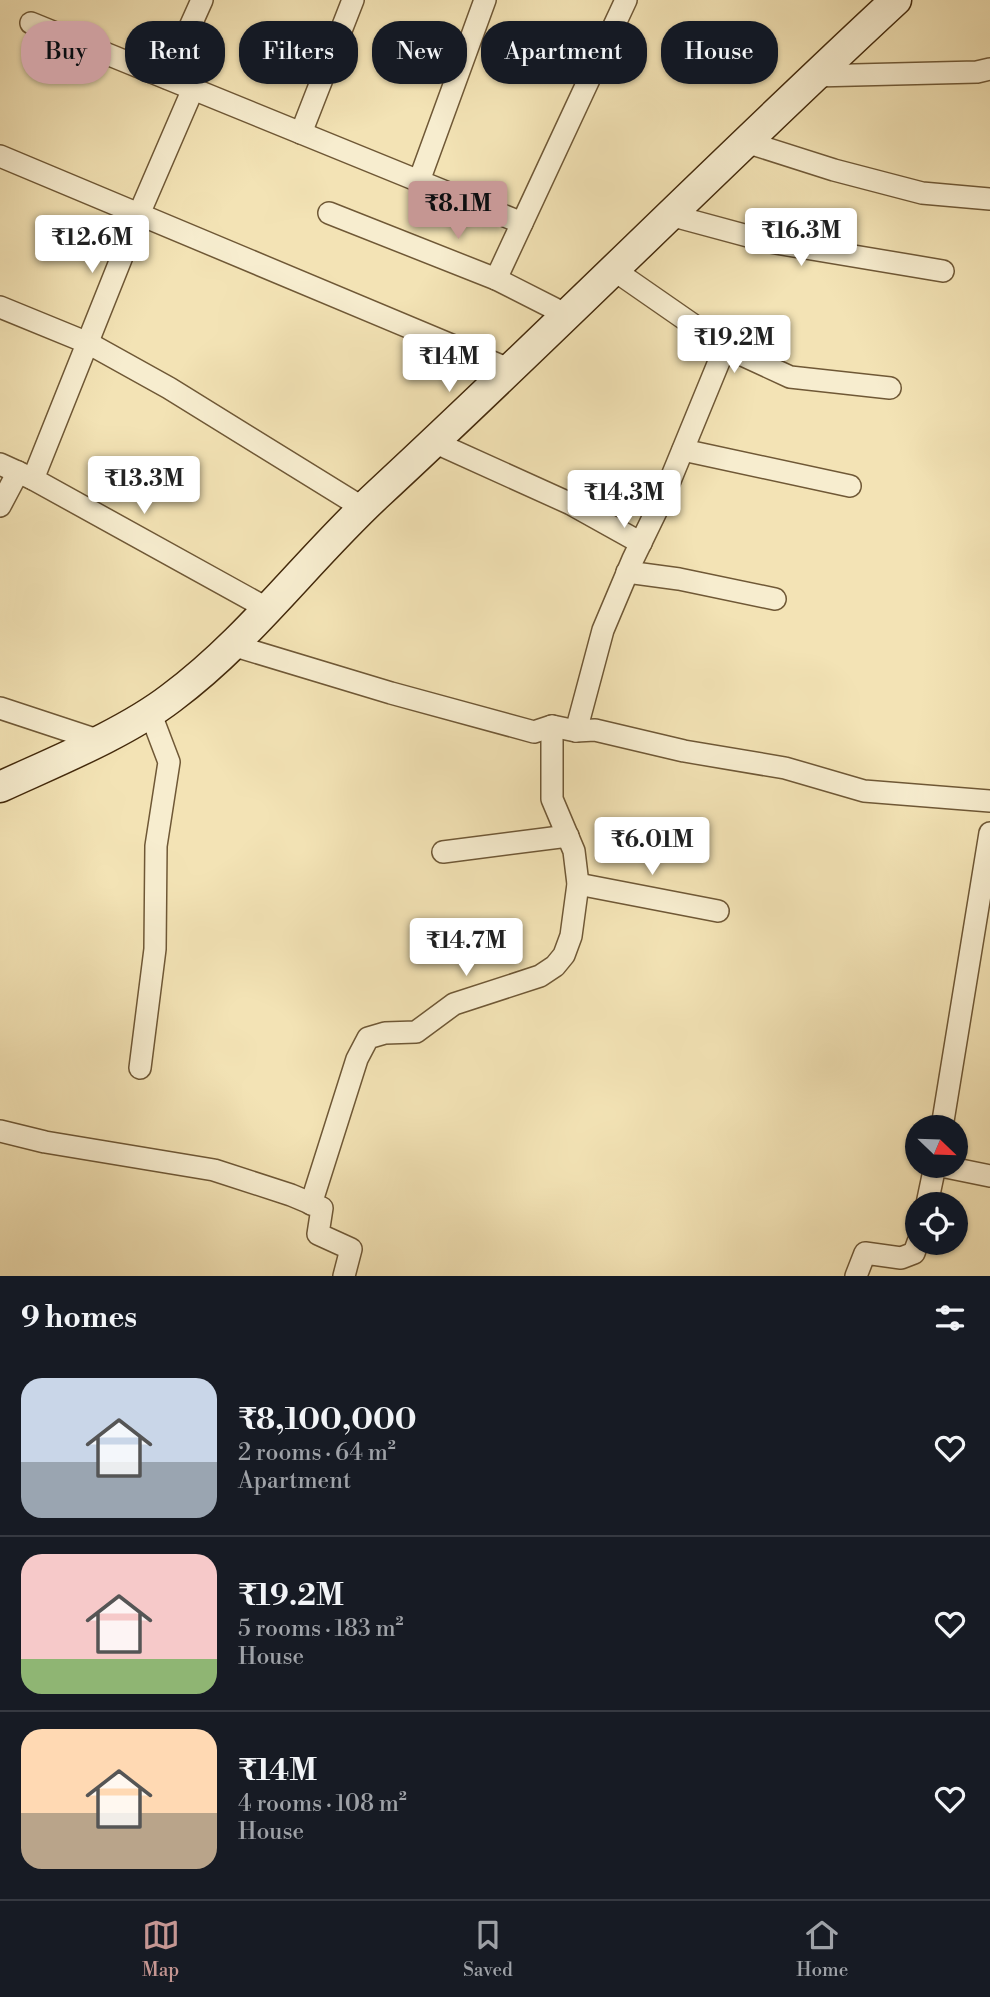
<!DOCTYPE html>
<html lang="en">
<head>
<meta charset="utf-8">
<style>
  body { margin:0; font-family:"Libre Bodoni",serif; background:#20242c; color:#f1f3f6; height:100vh; display:flex; flex-direction:column; font-size:26px; white-space:nowrap }
  * { box-sizing:border-box; margin:0 }
  p { font-size:23px; color:#9ea1a6 }
  .icon { flex:none; width:38px; height:38px; fill:none; stroke:currentColor; stroke-width:2; stroke-linecap:round; stroke-linejoin:round }
  .map { position:relative; height:1276px; overflow:hidden }
  .side { display:flex; flex-direction:column; background:#171b24; flex:1 }
  .side>* { flex:none }
  .hud { position:absolute; left:21px; top:21px; width:948px; height:63px; display:flex; gap:14px }
  .needle { width:46px; rotate:113deg }
  .fabs { position:absolute; left:905px; top:1115px; display:grid; gap:14px }
  .fabs a { display:grid; place-items:center; width:63px; height:63px; border-radius:50%; background:#171b24; box-shadow:0 2px 5px #0004; font-size:35px }
  .price { position:absolute; translate:-50% -60px; padding:0 16px; border-radius:7px; background:#fff; color:#222; font-size:23px; line-height:46px; filter:drop-shadow(0 2px 4px #0008) }
  .price::after { content:''; position:absolute; left:50%; top:42px; width:21px; height:16px; margin-left:-10px; background:inherit; clip-path:polygon(0 0,100% 0,50% 100%) }
  .price.active { background:#c59692; color:#111 }
  ul { padding:0; list-style:none }
  li { display:flex; align-items:center; gap:21px; height:175px; padding:0 21px }
  li+li { border-top:2px solid #363941 }
  li span { display:grid; place-items:center; flex:none; width:196px; height:140px; border-radius:21px; color:#555 }
  li>.icon { margin-inline-start:auto }
  span .icon { width:84px; height:84px; fill:#fffc; stroke-width:1 }
  li b { font-size:30px }
  h2 { display:flex; justify-content:space-between; align-items:center; height:84px; padding:0 21px; font-size:30px }
  .chip { padding:0 24px; border-radius:28px; background:#171b24; box-shadow:0 2px 5px #0004; font-size:24px; line-height:63px }
  .chip.active { background:#c59692; color:#111 }
  .tab-bar { display:flex; justify-content:space-around; align-items:center; height:98px; border-top:2px solid #363941; background:#171b24; font-size:19px; color:#9ea1a6 }
  .tab-bar a { display:grid; justify-items:center; gap:4px }
  .tab-bar .active { color:#c59692 }
  .map>svg:first-child { display:block }
  .lines { fill:none; stroke-linecap:round; stroke-linejoin:round }
  .street-casing { stroke:#6f5836; stroke-width:24 }
  .secondary-casing { stroke:#43290b; stroke-width:33 }
  .street { stroke:#f7edcf; stroke-width:21 }
  .secondary { stroke:#f7edcf; stroke-width:30 }
</style>
</head>
<body>
<div class="map">
<svg width="990" height="1276" viewBox="0 0 990 1276">
  <rect width="100%" height="100%" fill="#f3e3b5"/>
  <filter id="stains"><feTurbulence type="fractalNoise" baseFrequency=".00286" numOctaves="4"/><feColorMatrix values="0 0 0 0 .2 0 0 0 0 .09 0 0 0 0 .02 0 0 0 .5 -.17"/></filter>
  <radialGradient id="worn" r=".72"><stop offset=".6" stop-color="#630" stop-opacity="0"/><stop offset="1" stop-color="#630" stop-opacity=".3"/></radialGradient>
  <g class="lines">
    <g class="street-casing">
      <g id="street">
        <polyline points="31,23 522,223"/>
        <polyline points="814,76 977,72 990,69"/>
        <polyline points="167,78 202,0"/>
        <polyline points="301,133 353,0"/>
        <polyline points="746,142 834,170 922,193 990,199"/>
        <polyline points="0,156 511,370"/>
        <polyline points="419,181 485,0"/>
        <polyline points="329,213 496,279 567,315"/>
        <polyline points="670,215 770,242 943,271"/>
        <polyline points="614,270 725,347 790,377 890,388"/>
        <polyline points="496,279 626,0"/>
        <polyline points="0,307 88,343 169,388 363,508"/>
        <polyline points="434,442 571,504 641,543"/>
        <polyline points="683,450 850,486"/>
        <polyline points="0,464 33,479 268,609"/>
        <polyline points="33,479 139,214 193,89"/>
        <polyline points="0,506 18,472"/>
        <polyline points="627,572 679,579 775,599"/>
        <polyline points="232,645 391,693 534,732 552,726 576,731 595,730 684,751 785,768 864,791 990,801"/>
        <polyline points="0,708 97,740"/>
        <polyline points="576,731 603,630 633,559 665,493 725,347"/>
        <polyline points="443,852 568,836"/>
        <polyline points="578,884 718,911"/>
        <polyline points="140,1068 155,949 156,846 169,762 150,712"/>
        <polyline points="942,1127 990,833"/>
        <polyline points="0,1131 45,1142 214,1170 291,1195 322,1208 318,1234 351,1249 344,1276"/>
        <polyline points="941,1166 990,1176"/>
        <polyline points="311,1204 357,1059 368,1038 385,1033 416,1032 454,1004 540,976 555,966 564,955 571,936 578,884 574,851 552,799 552,726"/>
        <polyline points="927,1204 935,1166"/>
        <polyline points="856,1276 865,1253 901,1258 914,1253 918,1242"/>
      </g>
    </g>
    <g class="secondary-casing">
      <path id="secondary" d="M0 787C54 762 124 734 171 698 249 640 306 561 377 495 552 333 721 162 896 0"/>
    </g>
    <use href="#street" class="street"/>
    <use href="#secondary" class="secondary"/>
  </g>
  <rect width="100%" height="100%" filter="url(#stains)"/>
  <rect width="100%" height="100%" fill="url(#worn)"/>
</svg>
<div class="fabs">
<a><svg class="needle" viewBox="-14 -14 28 28"><path d="M0-13l5 13h-10z" fill="#e53935"/><path d="M0 13l5-13h-10z" fill="#9ea1a6"/></svg></a>
<a><svg class="icon" aria-label="locate" viewBox="0 0 24 24"><circle cx="12" cy="12" r="6"/><path d="M12 2v4M12 18v4M2 12h4M18 12h4"/></svg></a>
</div>
<b class="price active" style="left:458px;top:241px">₹8.1M</b>
<b class="price" style="left:801px;top:268px">₹16.3M</b>
<b class="price" style="left:92px;top:275px">₹12.6M</b>
<b class="price" style="left:734px;top:375px">₹19.2M</b>
<b class="price" style="left:449px;top:394px">₹14M</b>
<b class="price" style="left:144px;top:516px">₹13.3M</b>
<b class="price" style="left:624px;top:530px">₹14.3M</b>
<b class="price" style="left:652px;top:877px">₹6.01M</b>
<b class="price" style="left:466px;top:978px">₹14.7M</b>
<div class="hud">
<a class="chip active">Buy</a>
<a class="chip">Rent</a>
<a class="chip">Filters</a>
<a class="chip">New</a>
<a class="chip">Apartment</a>
<a class="chip">House</a>
</div>
</div>
<section class="side">
<h2>9 homes<svg class="icon" aria-label="filters" viewBox="0 0 24 24"><path d="M4 7h16M4 17h16"/><circle cx="9" cy="7" r="2"/><circle cx="15" cy="17" r="2"/></svg></h2>
<ul>
<li><span style="background:linear-gradient(#c9d6e8 60%,#9aa5b1 0)"><svg class="icon" aria-label="home" viewBox="0 0 24 24"><path d="M3 11l9-7 9 7M6 9v11h12V9"/></svg></span><div><b>₹8,100,000</b><p>2 rooms · 64 m²</p><p>Apartment</p></div><svg class="icon" aria-label="heart" viewBox="0 0 24 24"><path d="M12 20l-8-8c-3-5 5-10 8-4 3-6 11-1 8 4z"/></svg></li>
<li><span style="background:linear-gradient(#f6c9c9 75%,#8fb573 0)"><svg class="icon" aria-label="home" viewBox="0 0 24 24"><path d="M3 11l9-7 9 7M6 9v11h12V9"/></svg></span><div><b>₹19.2M</b><p>5 rooms · 183 m²</p><p>House</p></div><svg class="icon" aria-label="heart" viewBox="0 0 24 24"><path d="M12 20l-8-8c-3-5 5-10 8-4 3-6 11-1 8 4z"/></svg></li>
<li><span style="background:linear-gradient(#ffd9b3 60%,#b9a48a 0)"><svg class="icon" aria-label="home" viewBox="0 0 24 24"><path d="M3 11l9-7 9 7M6 9v11h12V9"/></svg></span><div><b>₹14M</b><p>4 rooms · 108 m²</p><p>House</p></div><svg class="icon" aria-label="heart" viewBox="0 0 24 24"><path d="M12 20l-8-8c-3-5 5-10 8-4 3-6 11-1 8 4z"/></svg></li>
</ul>
</section>
<nav class="tab-bar">
<a class="active"><svg class="icon" aria-label="map" viewBox="0 0 24 24"><path d="M3 6l6-2 6 2 6-2v14l-6 2-6-2-6 2zM9 4v14M15 6v14"/></svg>Map</a>
<a><svg class="icon" aria-label="saved" viewBox="0 0 24 24"><path d="M7 4h10v16l-5-4-5 4z"/></svg>Saved</a>
<a><svg class="icon" aria-label="home" viewBox="0 0 24 24"><path d="M3 11l9-7 9 7M6 9v11h12V9"/></svg>Home</a>
</nav>
</body>
</html>
